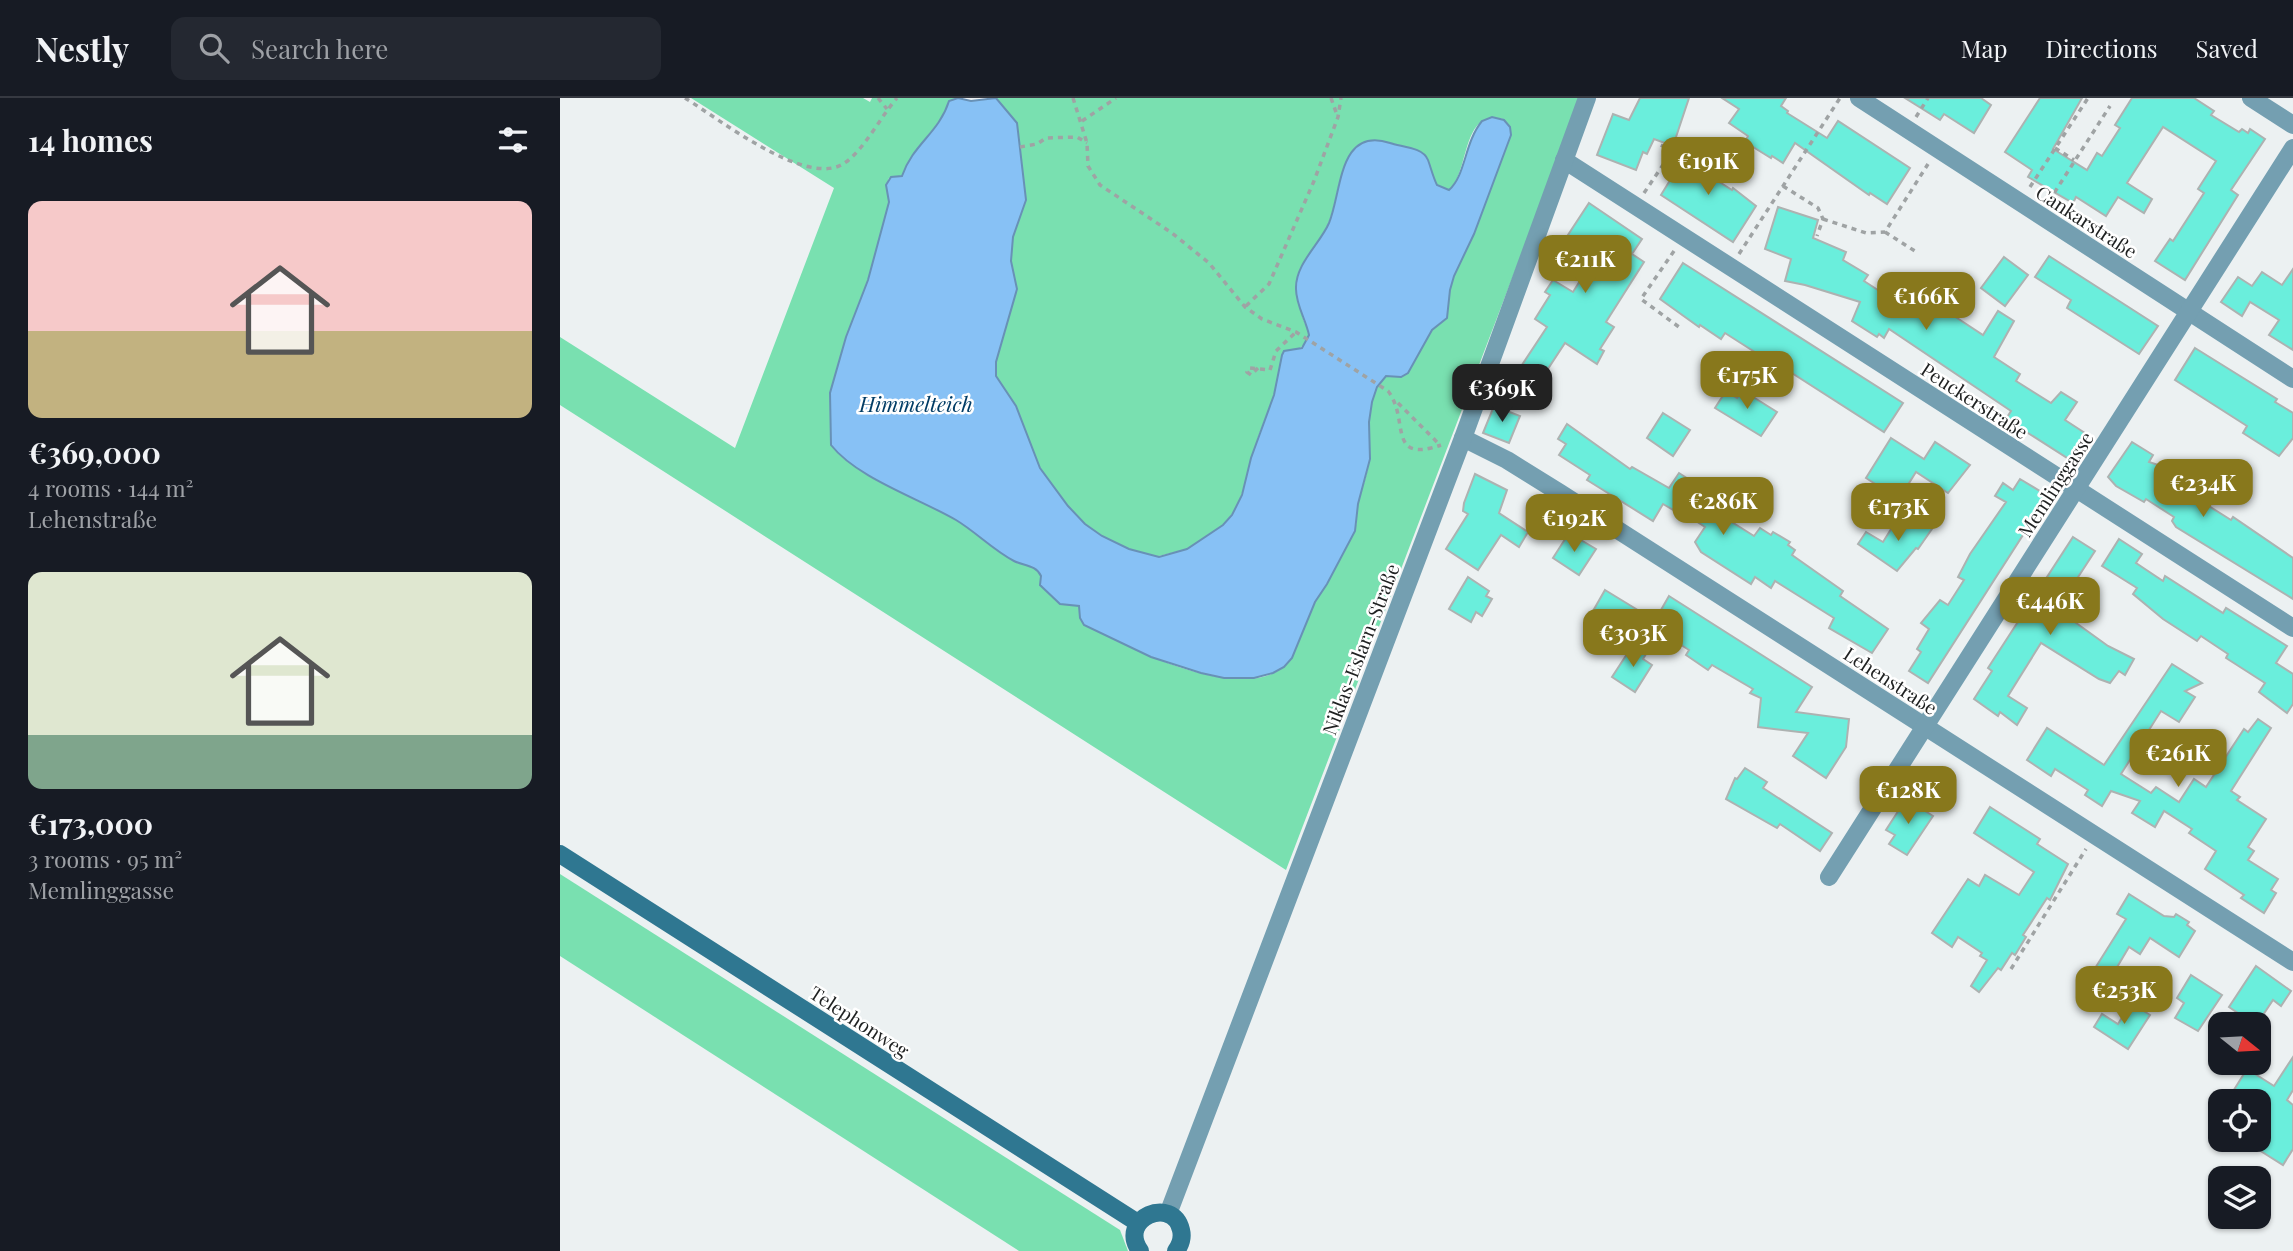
<!DOCTYPE html>
<html lang="en">
<head>
<meta charset="utf-8">
<style>
  body { margin:0; font-family:"Playfair Display",serif; background:#242831; color:#f1f3f6; height:100vh; display:flex; flex-direction:column; font-size:26px; white-space:nowrap }
  * { box-sizing:border-box; margin:0 }
  p { font-size:23px; color:#9ea1a6 }
  .icon { flex:none; width:38px; height:38px; fill:none; stroke:currentColor; stroke-width:2; stroke-linecap:round; stroke-linejoin:round }
  .map { position:relative; flex:1; overflow:hidden }
  .drawer { display:flex; flex-direction:column; background:#171b24; width:560px }
  .drawer>* { flex:none }
  .needle { width:46px; rotate:108deg }
  .controls { position:absolute; left:1648px; top:914px; display:grid; gap:14px }
  .controls a { display:grid; place-items:center; width:63px; height:63px; border-radius:14px; background:#171b24; box-shadow:0 2px 5px #0004; font-size:35px }
  .price { position:absolute; translate:-50% -60px; padding:0 16px; border-radius:14px; background:#88781c; color:#fff; font-size:23px; line-height:46px; filter:drop-shadow(0 2px 4px #0008) }
  .price::after { content:''; position:absolute; left:50%; top:42px; width:21px; height:16px; margin-left:-10px; background:inherit; clip-path:polygon(0 0,100% 0,50% 100%) }
  .price.on { background:#222; color:#fff }
  ul { padding:0; list-style:none }
  li { display:grid; align-content:center; gap:14px; height:371px; padding:0 28px }
  li span { display:grid; place-items:center; height:217px; border-radius:14px; color:#555 }
  li>.icon { margin-inline-start:auto }
  span .icon { width:126px; height:126px; fill:#fffc; stroke-width:1 }
  li b { font-size:30px }
  h2 { display:flex; justify-content:space-between; align-items:center; height:84px; padding:0 28px; font-size:30px }
  header { display:flex; align-items:center; gap:42px; box-sizing:border-box; height:98px; padding:0 35px; background:#171b24; border-bottom:2px solid #363941 }
  header strong { font-size:33px }
  nav { display:flex; gap:38px; margin-inline-start:auto; font-size:24px }
  .search { width:490px; height:63px; background:#242831; display:flex; align-items:center; gap:18px; box-sizing:border-box; padding:0 24px; border-radius:14px; color:#9ea1a6; font-size:26px }
  main { display:flex; flex:1; min-height:0 }
  .map>svg:first-child { display:block }
  .green { fill:#79e0b0 }
  .water { fill:#87c1f5; stroke:#6891b6; stroke-width:2 }
  .building { fill:#6aeedc; stroke:#adb2b1; stroke-width:2 }
  .lines { fill:none; stroke-linecap:round; stroke-linejoin:round }
  .path { stroke:#9fa3a4; stroke-width:3.5; stroke-dasharray:5 5; stroke-linecap:butt }
  .street { stroke:#749fb1; stroke-width:18 }
  .secondary { stroke:#2f7791; stroke-width:18 }
  .labels { text-anchor:middle; dominant-baseline:central; stroke-width:5; stroke-linejoin:round; paint-order:stroke }
  .street-label { font-size:19px; fill:#202222; stroke:#fff }
  .water-label { font-size:21px; font-style:italic; fill:#013c65; stroke:#fff }
</style>
</head>
<body>
<header>
<strong>Nestly</strong>
<div class="search"><svg class="icon" aria-label="search" viewBox="0 0 24 24"><circle cx="10" cy="10" r="6"/><path d="M15 15l6 6"/></svg>Search here</div>
<nav><a>Map</a><a>Directions</a><a>Saved</a></nav>
</header>
<main>
<section class="drawer">
<h2>14 homes<svg class="icon" aria-label="filters" viewBox="0 0 24 24"><path d="M4 7h16M4 17h16"/><circle cx="9" cy="7" r="2"/><circle cx="15" cy="17" r="2"/></svg></h2>
<ul>
<li><span style="background:linear-gradient(#f6c9c9 60%,#c2b280 0)"><svg class="icon" aria-label="home" viewBox="0 0 24 24"><path d="M3 11l9-7 9 7M6 9v11h12V9"/></svg></span><div><b>€369,000</b><p>4 rooms · 144 m²</p><p>Lehenstraße</p></div></li>
<li><span style="background:linear-gradient(#dfe7d0 75%,#7fa58c 0)"><svg class="icon" aria-label="home" viewBox="0 0 24 24"><path d="M3 11l9-7 9 7M6 9v11h12V9"/></svg></span><div><b>€173,000</b><p>3 rooms · 95 m²</p><p>Memlinggasse</p></div></li>
</ul>
</section>
<div class="map">
<svg width="1733" height="1153" viewBox="0 0 1733 1153">
  <rect width="100%" height="100%" fill="#ecf1f2"/>
  <g class="green">
    <path d="M131 0H303L310 4 312 0H398L389 3C379 33 352 48 342 78L329 80 326 87 329 104 308 182 286 239 270 295 271 347 284 361 314 381 375 410 416 434 454 463 475 470 481 478 480 487 500 506 520 508V520C560 549 682 608 726 567 737 557 747 516 757 500 770 478 786 455 795 431 798 423 796 414 798 405 802 391 807 378 809 364 813 337 801 299 825 278L841 279 848 275 872 232 887 220 890 192 894 178 918 126 951 32 943 21C901 10 910 74 889 92L877 87C873 79 871 70 868 62 863 49 841 49 830 46 777 28 782 96 768 126 754 158 729 170 740 209 742 218 744 226 750 234 746 250 737 252 722 257L714 297 698 339 683 392 676 411 663 427 627 451 595 459 569 451 542 438 525 426 502 401 477 365 456 308 436 278V264L457 191 451 163 453 139 466 102 457 25 436 0H1021L726 772 0 307V239L175 350 274 90Z"/>
    <polygon points="0,776 560,1132 568,1153 459,1153 0,858"/>
  </g>
  <path class="water" d="M398 0 411 3 436 0 457 25 466 102 453 139 451 163 457 191 436 264V278L456 308 480 370 508 408 525 426 542 438 569 451 599 459 627 451 663 427 672 417 682 397 691 360 714 297 722 257 724 253 742 250 749 237C746 222 736 207 736 191 735 166 760 146 769 125 782 94 778 28 830 45 841 49 863 49 868 62 871 70 873 79 877 87L889 92C906 77 904 45 922 23L932 19 944 22 950 29 951 37 914 136 894 178 890 192 887 220 872 232 848 275 841 279 826 278 817 289 812 304 809 324 810 361 798 406 795 433 767 486 755 504 732 560 724 569 713 575 694 580H664L641 575 591 559 524 527 520 520 519 508 500 506 480 487 481 478C476 467 464 468 454 463 433 452 416 434 396 422 358 400 297 380 271 347L270 295 286 239 308 182 329 104 326 87 331 79 342 78C353 46 379 35 389 3Z"/>
  <g class="building">
    <polygon points="1080,0 1129,0 1113,48 1094,41 1087,56 1083,54 1076,72 1037,57 1053,16 1069,22"/>
    <polygon points="1162,0 1226,0 1221,8 1228,13 1227,15 1267,40 1278,23 1350,70 1327,106 1310,95 1309,97 1235,45 1223,65 1212,58 1211,60 1185,44 1188,38 1169,25 1179,11"/>
    <polygon points="1345,0 1421,0 1431,7 1414,35 1384,16 1380,22"/>
    <polygon points="1480,0 1522,0 1493,51 1527,72 1537,55 1542,58 1560,30 1555,27 1572,0 1634,0 1654,13 1651,17 1679,34 1682,31 1688,35 1690,31 1705,41 1671,92 1678,97 1625,182 1595,163 1610,141 1613,143 1644,95 1638,91 1656,63 1603,29 1567,85 1592,101 1584,115 1558,99 1546,118 1516,99 1513,105 1468,79 1472,72 1445,54"/>
    <polygon points="1130,50 1150,63 1144,72 1148,74 1147,76 1172,92 1173,90 1196,108 1173,144 1101,97"/>
    <polygon points="1029,105 1082,141 1072,156 1084,164 1046,224 1054,229 1040,251 1044,253 1037,266 1005,245 974,292 954,279 987,229 975,221 990,197 985,194 993,182 1013,194 1033,162 1021,152 1022,150 1006,140"/>
    <polygon points="1218,109 1258,122 1253,140 1286,154 1283,162 1308,177 1304,183 1358,218 1365,206 1385,218 1388,214 1423,237 1438,213 1454,223 1434,259 1460,276 1456,283 1491,305 1501,294 1517,304 1505,322 1528,337 1512,363 1446,321 1451,313 1329,231 1324,240 1319,236 1317,239 1292,223 1300,204 1245,187 1225,183 1231,161 1205,151"/>
    <polygon points="1489,158 1598,228 1579,256 1507,210 1511,202 1475,179"/>
    <polygon points="1444,159 1468,177 1445,208 1421,190"/>
    <polygon points="1123,165 1343,305 1324,334 1210,261 1209,263 1165,235 1161,241 1140,227 1139,229 1100,201"/>
    <polygon points="1733,171 1733,252 1709,237 1719,222 1690,204 1682,218 1661,204 1678,179 1692,188 1702,174 1722,187"/>
    <polygon points="1635,250 1717,301 1715,304 1733,315 1733,340 1719,358 1683,335 1687,328 1615,282"/>
    <polygon points="1182,292 1217,314 1201,338 1155,310 1166,293 1177,300"/>
    <polygon points="934,308 960,318 949,345 923,335"/>
    <polygon points="1103,315 1130,332 1113,358 1087,340"/>
    <polygon points="1007,326 1070,371 1072,369 1109,390 1119,375 1147,393 1140,404 1194,438 1200,430 1211,437 1213,434 1230,444 1228,447 1235,452 1232,457 1283,493 1280,498 1328,531 1312,555 1269,530 1274,520 1215,483 1211,490 1195,479 1191,486 1141,454 1135,444 1145,429 1116,410 1115,413 1103,406 1093,423 1027,382 1030,377 999,357 1006,346 998,341"/>
    <polygon points="1331,340 1364,361 1375,344 1410,367 1388,395 1356,374 1339,401 1306,380"/>
    <polygon points="1572,344 1593,357 1589,364 1601,368 1628,385 1624,391 1636,400 1671,422 1673,419 1733,460 1733,501 1616,429 1612,423 1614,419 1586,401 1584,404 1556,388 1548,379"/>
    <polygon points="915,376 947,392 939,415 968,434 959,449 941,437 918,472 886,451 908,416 903,413 904,405"/>
    <polygon points="1460,381 1488,398 1368,585 1349,573 1361,554 1357,551 1369,531 1361,525 1380,502 1388,507 1404,482 1398,479 1410,456 1446,404 1435,398 1443,385 1453,392"/>
    <polygon points="1338,420 1354,430 1361,420 1374,428 1358,451 1356,450 1337,473 1298,446 1306,434 1323,444"/>
    <polygon points="1009,435 1036,451 1019,477 993,460"/>
    <polygon points="1513,439 1535,453 1509,493 1524,503 1512,522 1548,548 1574,561 1565,577 1559,573 1550,585 1539,581 1481,545 1448,598 1467,610 1457,627 1440,614 1438,618 1414,601 1432,573 1428,570"/>
    <polygon points="1559,441 1582,456 1576,465 1603,483 1605,478 1663,515 1666,510 1727,548 1716,565 1733,576 1733,606 1727,615 1699,594 1705,585 1666,560 1668,556 1641,538 1637,543 1603,521 1573,496 1577,490 1542,468"/>
    <polygon points="908,479 929,493 926,498 932,501 922,518 916,514 911,524 889,511"/>
    <polygon points="1045,492 1081,514 1067,536 1033,513"/>
    <polygon points="1109,498 1252,589 1236,614 1289,621 1286,649 1266,680 1233,658 1248,635 1198,629 1201,600 1190,595 1193,591 1152,567 1148,572 1126,557 1129,552 1118,545 1122,539 1114,534 1116,531 1097,519"/>
    <polygon points="1073,547 1086,556 1083,561 1092,567 1075,594 1052,579"/>
    <polygon points="1612,566 1642,585 1625,593 1635,599 1619,624 1601,613 1561,676 1591,695 1596,689 1619,704 1634,681 1646,689 1684,631 1688,634 1698,621 1711,630 1671,693 1680,699 1677,702 1706,721 1688,749 1694,753 1688,762 1718,781 1711,792 1716,795 1704,815 1681,800 1684,797 1645,771 1656,753 1629,735 1632,731 1604,713 1595,729 1572,715 1580,703 1551,693 1542,708 1525,697 1528,692 1495,671 1491,678 1467,662 1487,630 1544,667"/>
    <polygon points="1185,670 1207,684 1203,690 1272,735 1260,753 1220,726 1217,730 1166,701 1175,680 1177,681"/>
    <polygon points="1346,701 1373,718 1347,757 1329,746 1335,737 1326,732"/>
    <polygon points="1430,709 1480,741 1477,746 1508,766 1490,802 1487,800 1463,837 1466,839 1455,857 1452,855 1441,872 1438,870 1419,894 1411,888 1427,862 1420,858 1422,855 1398,839 1392,849 1372,835 1408,781 1419,788 1425,777 1459,797 1474,774 1414,735"/>
    <polygon points="1569,796 1604,818 1614,819 1616,816 1629,824 1627,827 1635,833 1619,859 1590,840 1580,856 1569,849 1537,903 1520,894 1566,821 1557,816"/>
    <polygon points="1696,868 1731,893 1721,908 1713,902 1697,926 1694,926 1669,909"/>
    <polygon points="1631,877 1662,897 1638,933 1615,920 1624,905 1617,900"/>
    <polygon points="1571,905 1590,917 1568,951 1534,929 1542,916 1558,926"/>
    <polygon points="1733,959 1733,992 1727,1002 1733,1007 1733,1051 1723,1067 1699,1052 1699,1003 1667,1003 1687,971 1714,988"/>
  </g>
  <g class="lines">
    <g class="path">
      <path d="M125 0C159 21 245 89 283 66 303 54 321 18 337 0"/>
      <polyline points="318,0 327,11"/>
      <path d="M513 0 527 45 528 68 540 87 612 135 649 165 685 209 702 221 736 234 828 293C850 321 826 366 881 347"/>
      <polyline points="771,0 777,17"/>
      <polyline points="1356,19 1368,0"/>
      <polyline points="522,23 556,0"/>
      <polyline points="460,49 477,46 486,40 517,39 527,45"/>
      <polyline points="1495,50 1514,62"/>
      <polyline points="1223,88 1258,110 1263,121 1257,138"/>
      <polyline points="1470,89 1528,0"/>
      <polyline points="1084,95 1113,52 1098,46"/>
      <polyline points="1489,103 1550,8"/>
      <polyline points="1263,121 1306,135 1325,134 1368,66"/>
      <polyline points="1325,134 1358,155"/>
      <polyline points="1114,153 1081,201 1119,229"/>
      <polyline points="1179,156 1280,0"/>
      <polyline points="686,208 709,186 754,83 778,19 781,0"/>
      <polyline points="698,270 691,277 687,274 690,270 710,272 716,253 736,234"/>
      <polyline points="838,305 880,347"/>
      <polyline points="1451,871 1526,751"/>
    </g>
    <g class="street">
      <polyline points="1299,0 1733,281"/>
      <polyline points="1691,0 1733,27"/>
      <polyline points="1004,62 1733,530"/>
      <polyline points="903,340 947,362 1000,395 1733,864"/>
      <polyline points="1269,779 1733,50"/>
      <polyline points="608,1116 903,340 1027,0"/>
    </g>
    <g class="secondary">
      <polyline points="0,756 578,1125"/>
      <path d="M580 1153C557 1120 613 1097 621 1132 623 1140 621 1146 616 1153"/>
    </g>
  </g>
  <g class="labels">
    <g class="street-label">
      <text transform="translate(1527 123) rotate(33)">Cankarstraße</text>
      <text transform="translate(1415 302) rotate(33)">Peuckerstraße</text>
      <text transform="translate(1495 386) rotate(-57)">Memlinggasse</text>
      <text transform="translate(800 551) rotate(-69)">Niklas-Eslarn-Straße</text>
      <text transform="translate(1331 582) rotate(33)">Lehenstraße</text>
      <text transform="translate(300 923) rotate(33)">Telephonweg</text>
    </g>
    <g class="water-label">
      <text x="356" y="305">Himmelteich</text>
    </g>
  </g>
</svg>
<div class="controls">
<a><svg class="needle" viewBox="-14 -14 28 28"><path d="M0-13l5 13h-10z" fill="#e53935"/><path d="M0 13l5-13h-10z" fill="#9ea1a6"/></svg></a>
<a><svg class="icon" aria-label="locate" viewBox="0 0 24 24"><circle cx="12" cy="12" r="6"/><path d="M12 2v4M12 18v4M2 12h4M18 12h4"/></svg></a>
<a><svg class="icon" aria-label="layers" viewBox="0 0 24 24"><path d="M12 4l9 5-9 5-9-5zM3 14l9 5 9-5"/></svg></a>
</div>
<b class="price" style="left:1148px;top:99px">€191K</b>
<b class="price" style="left:1025px;top:197px">€211K</b>
<b class="price" style="left:1366px;top:234px">€166K</b>
<b class="price" style="left:1187px;top:313px">€175K</b>
<b class="price on" style="left:942px;top:326px">€369K</b>
<b class="price" style="left:1643px;top:421px">€234K</b>
<b class="price" style="left:1163px;top:439px">€286K</b>
<b class="price" style="left:1338px;top:445px">€173K</b>
<b class="price" style="left:1014px;top:456px">€192K</b>
<b class="price" style="left:1490px;top:539px">€446K</b>
<b class="price" style="left:1073px;top:571px">€303K</b>
<b class="price" style="left:1618px;top:691px">€261K</b>
<b class="price" style="left:1348px;top:728px">€128K</b>
<b class="price" style="left:1564px;top:928px">€253K</b>
</div>
</main>
</body>
</html>
